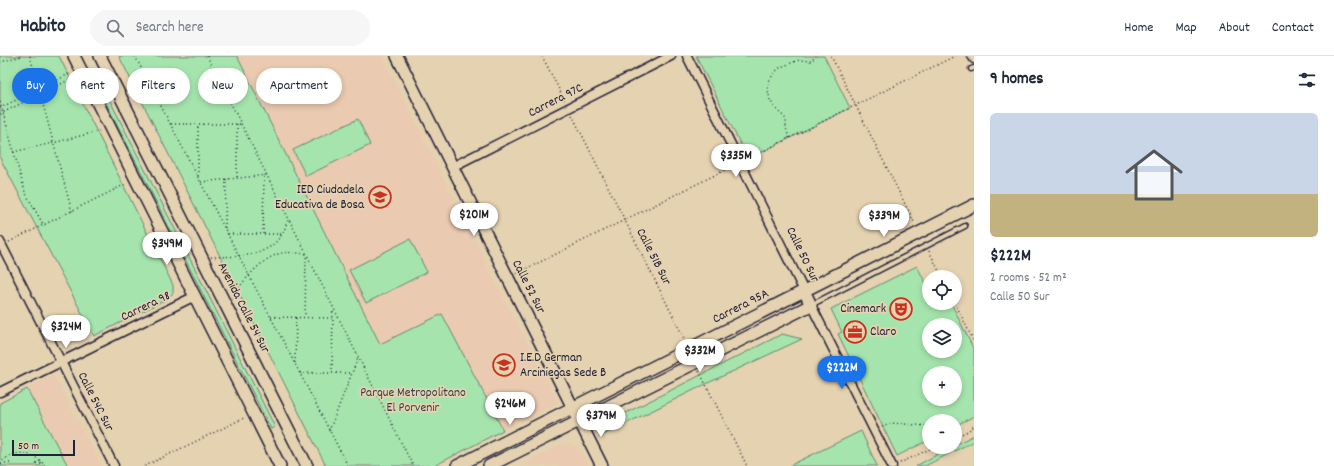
<!DOCTYPE html>
<html lang="en">
<head>
<meta charset="utf-8">
<style>
  body { margin:0; font-family:Dekko,sans-serif; background:#f6f6f7; color:#1f2937; height:100vh; display:flex; flex-direction:column; font-size:15px; white-space:nowrap }
  * { box-sizing:border-box; margin:0 }
  p { font-size:13px; color:#747a83 }
  .icon { flex:none; width:22px; height:22px; fill:none; stroke:currentColor; stroke-width:2; stroke-linecap:round; stroke-linejoin:round }
  .map { position:relative; flex:1; overflow:hidden }
  .details { display:flex; flex-direction:column; background:#fff; width:360px }
  .details>* { flex:none }
  .guide { position:absolute; left:12px; top:12px; width:380px; height:36px; display:flex; gap:8px }
  .controls { position:absolute; left:922px; top:214px; display:grid; gap:8px }
  .controls a { display:grid; place-items:center; width:40px; height:40px; border-radius:50%; background:#fff; box-shadow:0 2px 6px #0003; font-size:20px }
  .scale { position:absolute; left:12px; bottom:10px; width:63px; box-sizing:border-box; padding-left:4px; border:2px solid #22223b; border-top:0; font-size:11px; line-height:14px; white-space:nowrap; color:#22223b; -webkit-text-stroke:3px #e5d2b0; paint-order:stroke }
  .price { position:absolute; translate:-50% -34px; padding:0 9px; border-radius:14px; background:#fff; color:#222; font-size:13px; line-height:26px; filter:drop-shadow(0 1px 2px #0008) }
  .price::after { content:''; position:absolute; left:50%; top:24px; width:12px; height:9px; margin-left:-6px; background:inherit; clip-path:polygon(0 0,100% 0,50% 100%) }
  .price.selected { background:#1a73e8; color:#fff }
  ul { padding:0; list-style:none }
  li { display:grid; align-content:center; gap:8px; height:212px; padding:0 16px }
  li span { display:grid; place-items:center; height:124px; border-radius:6px; color:#555 }
  li>.icon { margin-inline-start:auto }
  span .icon { width:72px; height:72px; fill:#fffc; stroke-width:1 }
  li b { font-size:17px }
  h2 { display:flex; justify-content:space-between; align-items:center; height:48px; padding:0 16px; font-size:17px }
  .pill { padding:0 14px; border-radius:18px; background:#fff; box-shadow:0 2px 6px #0003; font-size:14px; line-height:36px }
  .pill.selected { background:#1a73e8; color:#fff }
  header { display:flex; align-items:center; gap:24px; box-sizing:border-box; height:56px; padding:0 20px; background:#fff; border-bottom:1px solid #e0e1e3 }
  header strong { font-size:19px }
  nav { display:flex; gap:22px; margin-inline-start:auto; font-size:14px }
  .search { width:280px; height:36px; background:#f6f6f7; display:flex; align-items:center; gap:10px; box-sizing:border-box; padding:0 14px; border-radius:22px; color:#747a83; font-size:15px }
  main { display:flex; flex:1; min-height:0 }
  .map>svg:first-child { display:block }
  .built { fill:#eacab0 }
  .green { fill:#a5e5ad; stroke:#648474; fill-rule:evenodd }
  .lines { fill:none; stroke-linecap:round; stroke-linejoin:round }
  .lane-casing { stroke:#22223b; stroke-width:7 }
  .street-casing { stroke:#22223b; stroke-width:11 }
  .secondary-casing { stroke:#22223b; stroke-width:14 }
  .path { stroke:#22223b; stroke-width:1.5; stroke-dasharray:1 3; stroke-linecap:butt }
  .lane { stroke:#e5d2b0; stroke-width:4 }
  .street { stroke:#e5d2b0; stroke-width:8 }
  .secondary { stroke:#e5d2b0; stroke-width:11 }
  .labels { text-anchor:middle; dominant-baseline:central; stroke-width:3.5; stroke-linejoin:round; paint-order:stroke }
  .street-label { font-size:13px; fill:#22223b; stroke:#e5d2b0 }
  .poi-label { font-size:13px; fill:#22223b; stroke:#e5d2b0; text-anchor:end }
  .park-label { font-size:13px; fill:#363f4c; stroke:#e5d2b0 }
</style>
</head>
<body>
<header>
<strong>Habito</strong>
<div class="search"><svg class="icon" aria-label="search" viewBox="0 0 24 24"><circle cx="10" cy="10" r="6"/><path d="M15 15l6 6"/></svg>Search here</div>
<nav><a>Home</a><a>Map</a><a>About</a><a>Contact</a></nav>
</header>
<main>
<div class="map">
<svg width="974" height="410" viewBox="0 0 974 410">
  <rect width="100%" height="100%" fill="#e5d2b0"/>
  <filter id="ink" filterUnits="userSpaceOnUse"><feTurbulence type="fractalNoise" baseFrequency=".025" numOctaves="2"/><feDisplacementMap in="SourceGraphic" scale="8" xChannelSelector="R" yChannelSelector="G"/><feConvolveMatrix kernelMatrix="1 2 1 2 8 2 1 2 1" color-interpolation-filters="sRGB"/></filter>
  <g filter="url(#ink)">
    <g class="built">
      <polygon points="237,0 382,0 504,244 558,346 503,374 442,258 380,288"/>
      <polygon points="53,319 101,410 68,410 27,333"/>
      <polygon points="564,388 570,388 579,393 588,410 519,410"/>
    </g>
    <g class="green">
      <polygon points="0,0 59,0 173,229 173,237 167,243 94,280 0,102"/>
      <polygon points="119,0 237,0 380,288 442,258 503,374 434,410 326,410"/>
      <polygon points="696,0 824,0 850,52 748,103"/>
      <polygon points="94,13 275,371 271,373 90,15"/>
      <polygon points="358,63 370,89 306,120 293,94"/>
      <polygon points="410,183 427,216 366,247 349,214"/>
      <path d="M917 210 927 230 929 229V247H951L974 294V360L955 370V365H929V384L897 400 838 278 842 276 831 253ZM929 269H955V295H929ZM929 317H955V343H929Z"/>
      <polygon points="782,278 802,283 710,326 601,380 604,368"/>
      <polygon points="27,333 68,410 0,410 0,347"/>
      <polygon points="861,375 877,410 789,410"/>
      <polygon points="974,379 974,385 925,410 916,410 951,391 955,391 955,389"/>
    </g>
    <g class="lines">
      <g class="lane-casing">
        <g id="lane">
          <polyline points="971,13 974,12"/>
          <polyline points="811,249 965,170"/>
        </g>
      </g>
      <g class="street-casing">
        <g id="street">
          <polyline points="687,0 804,235"/>
          <polyline points="972,0 974,3"/>
          <polyline points="452,111 671,0"/>
          <polyline points="0,186 114,410"/>
          <polyline points="811,249 892,410"/>
          <polyline points="0,336 195,240"/>
        </g>
      </g>
      <g class="secondary-casing">
        <g id="secondary">
          <polyline points="74,0 280,410"/>
          <polyline points="100,0 307,410"/>
          <polyline points="397,0 602,410"/>
          <polyline points="457,410 974,149"/>
          <polyline points="489,410 811,249 804,235"/>
        </g>
      </g>
      <g class="path">
        <polyline points="30,0 72,156"/>
        <polyline points="135,0 348,410"/>
        <polyline points="207,0 413,410"/>
        <polyline points="542,0 565,45"/>
        <polyline points="831,0 915,168"/>
        <polyline points="0,6 22,0"/>
        <polyline points="0,46 25,136 44,170"/>
        <polyline points="0,52 71,17"/>
        <polyline points="0,58 73,22"/>
        <polyline points="572,59 685,284"/>
        <polyline points="171,68 241,68"/>
        <polyline points="237,68 237,122"/>
        <polyline points="789,82 786,72 786,66 785,62 775,52 770,44 768,34 769,25 775,16 781,11 799,4 811,5 816,0"/>
        <polyline points="13,96 53,87 99,75"/>
        <polyline points="747,103 955,0"/>
        <polyline points="198,120 198,68"/>
        <polyline points="201,126 267,119"/>
        <polyline points="225,172 226,123"/>
        <polyline points="228,178 282,178"/>
        <polyline points="263,178 264,120"/>
        <polyline points="9,186 126,128"/>
        <polyline points="929,195 942,221"/>
        <path d="M211 201C236 200 267 203 282 178 285 174 286 168 288 164"/>
        <polyline points="516,218 733,110"/>
        <path d="M232 242C242 226 259 205 278 198 287 195 297 197 306 198L305 261"/>
        <polyline points="955,247 974,286"/>
        <polyline points="271,261 332,262"/>
        <polyline points="295,307 296,261"/>
        <polyline points="699,315 747,410"/>
        <polyline points="300,317 352,317"/>
        <polyline points="332,317 333,253"/>
        <polyline points="882,371 891,367 929,370"/>
        <polyline points="955,371 959,371"/>
        <polyline points="329,375 358,302"/>
        <polyline points="955,381 968,375 974,370"/>
        <polyline points="1,407 12,407"/>
        <polyline points="36,407 43,407"/>
        <polyline points="900,407 934,391"/>
        <path d="M0 408C12 392 34 395 45 410"/>
        <polyline points="145,410 244,362"/>
      </g>
      <use href="#lane" class="lane"/>
      <use href="#street" class="street"/>
      <use href="#secondary" class="secondary"/>
    </g>
  </g>
  <defs>
    <g id="school-ring" transform="scale(1.15)"><circle r="9.5" fill="#e5d2b0" stroke="#c8321e" stroke-width="1.5"/><path d="M0-5L7-2L0 1L-7-2ZM-4 1L0 2.5L4 1V4Q0 6-4 4Z" fill="#c8321e"/></g>
    <g id="theatre-ring" transform="scale(1.15)"><circle r="9.5" fill="#e5d2b0" stroke="#c8321e" stroke-width="1.5"/><path d="M-5-5.5Q0-4 5-5.5V0Q5 5 0 6Q-5 5-5 0ZM-3.3-2.5H-1v1.5H-3.3ZM1-2.5H3.3v1.5H1ZM-2.8 1Q0 5.5 2.8 1Z" fill="#c8321e"/></g>
    <g id="office-ring" transform="scale(1.15)"><circle r="9.5" fill="#e5d2b0" stroke="#c8321e" stroke-width="1.5"/><path d="M-6-3h4V-5.5h4V-3h4V5H-6ZM-1-4.5V-3h2v-1.5ZM-6 0V1H6V0Z" fill="#c8321e"/></g>
  </defs>
  <g fill-rule="evenodd">
    <use href="#school-ring" x="380" y="141"/>
    <use href="#theatre-ring" x="901" y="253"/>
    <use href="#office-ring" x="855" y="276"/>
    <use href="#school-ring" x="504" y="309"/>
  </g>
  <g class="labels">
    <g class="street-label">
      <text transform="translate(556 45) rotate(-27)">Carrera 97C</text>
      <text transform="translate(802 199) rotate(64)">Calle 50 Sur</text>
      <text transform="translate(653 201) rotate(63)">Calle 51B Sur</text>
      <text transform="translate(528 231) rotate(63)">Calle 52 Sur</text>
      <text transform="translate(146 251) rotate(-26)">Carrera 98</text>
      <text transform="translate(741 251) rotate(-27)">Carrera 95A</text>
      <text transform="translate(243 252) rotate(63)">Avenida Calle 54 Sur</text>
      <text transform="translate(95 346) rotate(63)">Calle 54C Sur</text>
    </g>
    <g class="poi-label">
      <text x="364" y="134">IED Ciudadela<tspan x="364" dy="15">Educativa de Bosa</tspan></text>
      <text x="886" y="253">Cinemark</text>
      <text x="870" y="276" text-anchor="start">Claro</text>
      <text x="520" y="302" text-anchor="start">I.E.D German<tspan x="520" dy="15">Arciniegas Sede B</tspan></text>
    </g>
    <g class="park-label">
      <text x="413" y="337">Parque Metropolitano<tspan x="413" dy="15">El Porvenir</tspan></text>
    </g>
  </g>
</svg>
<div class="controls">
<a><svg class="icon" aria-label="locate" viewBox="0 0 24 24"><circle cx="12" cy="12" r="6"/><path d="M12 2v4M12 18v4M2 12h4M18 12h4"/></svg></a>
<a><svg class="icon" aria-label="layers" viewBox="0 0 24 24"><path d="M12 4l9 5-9 5-9-5zM3 14l9 5 9-5"/></svg></a>
<a>+</a>
<a>−</a>
</div>
<div class="scale">50 m</div>
<b class="price" style="left:736px;top:122px">$335M</b>
<b class="price" style="left:474px;top:181px">$201M</b>
<b class="price" style="left:884px;top:182px">$339M</b>
<b class="price" style="left:167px;top:210px">$349M</b>
<b class="price" style="left:66px;top:293px">$324M</b>
<b class="price" style="left:700px;top:317px">$332M</b>
<b class="price selected" style="left:842px;top:334px">$222M</b>
<b class="price" style="left:510px;top:370px">$246M</b>
<b class="price" style="left:601px;top:382px">$379M</b>
<div class="guide">
<a class="pill selected">Buy</a>
<a class="pill">Rent</a>
<a class="pill">Filters</a>
<a class="pill">New</a>
<a class="pill">Apartment</a>
</div>
</div>
<section class="details">
<h2>9 homes<svg class="icon" aria-label="filters" viewBox="0 0 24 24"><path d="M4 7h16M4 17h16"/><circle cx="9" cy="7" r="2"/><circle cx="15" cy="17" r="2"/></svg></h2>
<ul>
<li><span style="background:linear-gradient(#c9d6e8 65%,#c2b280 0)"><svg class="icon" aria-label="home" viewBox="0 0 24 24"><path d="M3 11l9-7 9 7M6 9v11h12V9"/></svg></span><div><b>$222M</b><p>2 rooms · 52 m²</p><p>Calle 50 Sur</p></div></li>
</ul>
</section>
</main>
</body>
</html>
